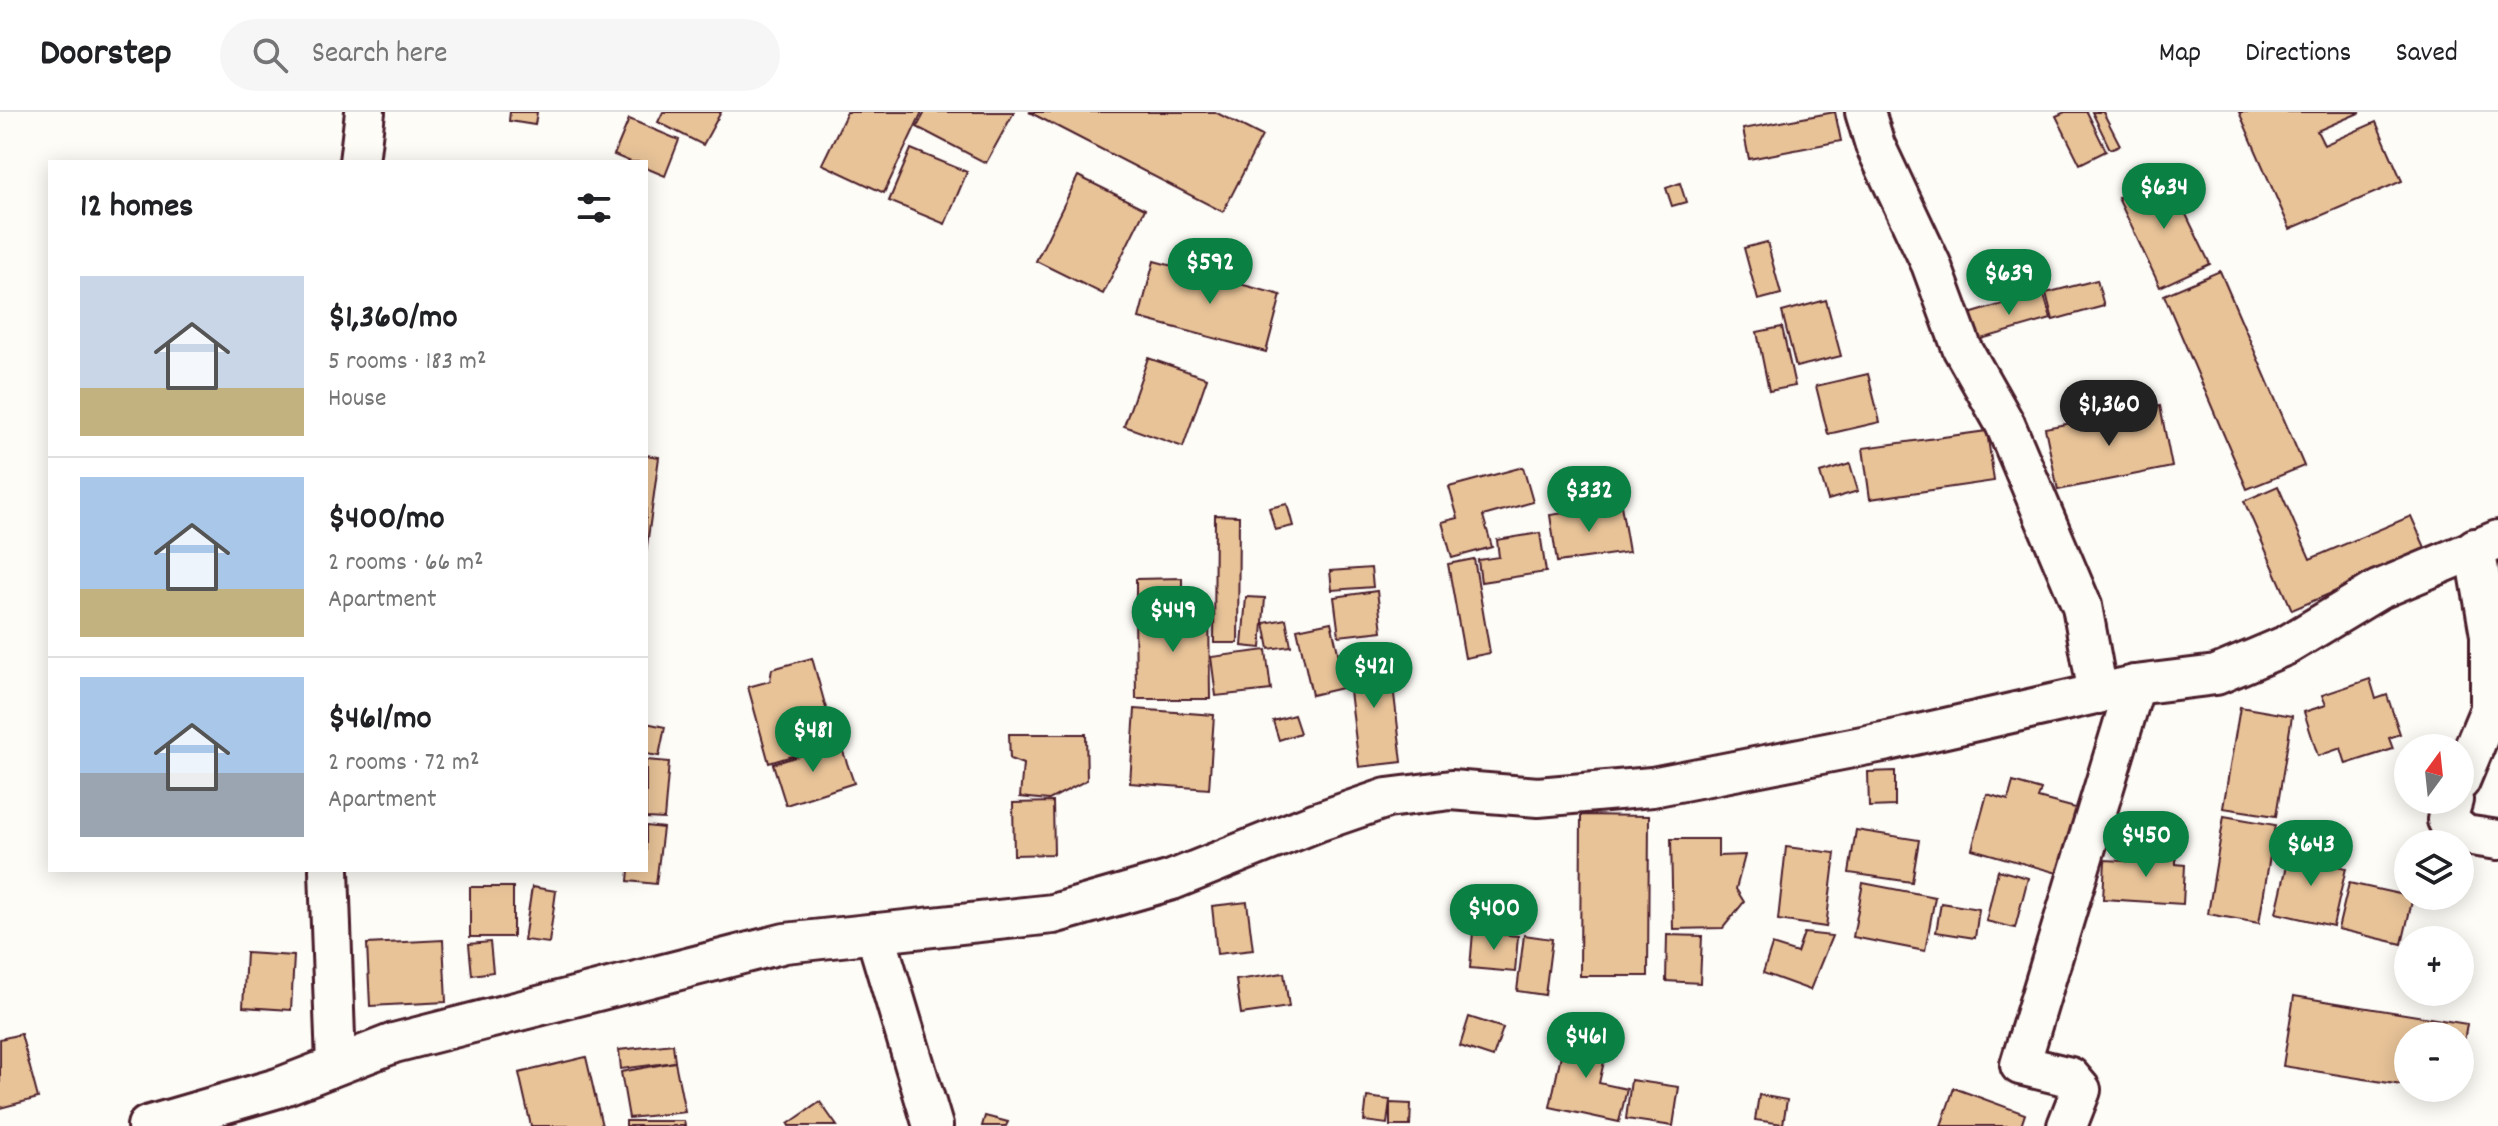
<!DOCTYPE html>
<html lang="en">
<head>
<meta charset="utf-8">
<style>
  body { margin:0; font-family:Dekko,sans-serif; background:#f6f6f6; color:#202124; height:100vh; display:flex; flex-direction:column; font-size:30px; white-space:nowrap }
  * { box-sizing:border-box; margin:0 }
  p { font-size:26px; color:#757577 }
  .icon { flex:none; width:44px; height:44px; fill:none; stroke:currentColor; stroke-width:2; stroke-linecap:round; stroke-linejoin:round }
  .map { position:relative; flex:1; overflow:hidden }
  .drawer { position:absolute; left:48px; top:48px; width:600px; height:712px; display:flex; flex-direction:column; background:#fff; border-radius:0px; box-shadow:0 4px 20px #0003 }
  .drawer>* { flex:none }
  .needle { width:52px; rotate:15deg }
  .controls { position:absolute; left:2394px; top:622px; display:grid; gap:16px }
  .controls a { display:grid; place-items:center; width:80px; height:80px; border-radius:50%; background:#fff; box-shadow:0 4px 20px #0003; font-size:40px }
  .price { position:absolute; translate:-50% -68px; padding:0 18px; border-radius:28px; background:#0b8043; color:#fff; font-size:26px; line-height:52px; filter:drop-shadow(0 2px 4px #0008) }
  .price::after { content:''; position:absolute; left:50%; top:48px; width:24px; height:18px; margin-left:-12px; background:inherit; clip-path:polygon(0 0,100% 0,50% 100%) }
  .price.selected { background:#222; color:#fff }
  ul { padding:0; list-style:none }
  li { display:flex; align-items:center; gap:24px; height:200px; padding:0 32px }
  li+li { border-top:2px solid #e0e0e0 }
  li span { display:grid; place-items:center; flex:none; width:224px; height:160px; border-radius:0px; color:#555 }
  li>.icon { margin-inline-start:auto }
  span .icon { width:96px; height:96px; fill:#fffc; stroke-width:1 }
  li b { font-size:34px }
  h2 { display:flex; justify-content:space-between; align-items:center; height:96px; padding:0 32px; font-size:34px }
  header { display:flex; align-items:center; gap:48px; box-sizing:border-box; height:112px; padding:0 40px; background:#fff; border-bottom:2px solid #e0e0e0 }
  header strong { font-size:38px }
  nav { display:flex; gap:44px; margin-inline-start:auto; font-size:28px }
  .search { width:560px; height:72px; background:#f6f6f6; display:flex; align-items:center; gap:20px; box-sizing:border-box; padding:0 28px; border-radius:44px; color:#757577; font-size:30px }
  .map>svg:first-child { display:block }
  .building { fill:#e8c398; stroke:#4a1f2b; stroke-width:2 }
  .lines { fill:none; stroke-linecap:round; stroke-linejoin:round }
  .minor-casing { stroke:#4a1f2b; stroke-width:44 }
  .minor { stroke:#fdfcf7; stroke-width:38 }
</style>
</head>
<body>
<header>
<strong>Doorstep</strong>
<div class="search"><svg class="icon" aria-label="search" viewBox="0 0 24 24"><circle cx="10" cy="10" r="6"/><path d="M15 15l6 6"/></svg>Search here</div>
<nav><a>Map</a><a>Directions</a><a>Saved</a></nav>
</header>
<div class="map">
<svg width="2498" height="1014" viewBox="0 0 2498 1014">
  <rect width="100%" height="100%" fill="#fdfcf7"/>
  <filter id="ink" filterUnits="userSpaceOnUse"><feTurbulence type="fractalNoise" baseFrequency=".0125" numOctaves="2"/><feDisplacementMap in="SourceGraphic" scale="16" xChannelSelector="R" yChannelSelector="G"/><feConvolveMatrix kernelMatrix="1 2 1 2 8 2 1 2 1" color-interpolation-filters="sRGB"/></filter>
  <g filter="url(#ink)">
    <g class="building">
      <polygon points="510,0 537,0 535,13 509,9"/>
      <polygon points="663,0 721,0 703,33 658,10"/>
      <polygon points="847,0 922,0 884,81 822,52"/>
      <polygon points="925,0 1014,0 986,51 917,15"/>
      <polygon points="1029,0 1215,0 1262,24 1223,100"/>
      <polygon points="1835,0 1841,29 1749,47 1743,17"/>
      <polygon points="2065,0 2087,0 2106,39 2080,52 2056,4"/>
      <polygon points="2092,0 2103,0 2120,33 2110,37"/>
      <polygon points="2239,0 2361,0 2317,19 2324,33 2376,10 2402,69 2290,117"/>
      <polygon points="629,7 679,28 665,64 646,56 646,50 631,50 614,43"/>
      <polygon points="911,37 967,60 945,112 889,89"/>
      <polygon points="2167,63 2210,152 2160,175 2118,86"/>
      <polygon points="1078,64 1145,97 1103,182 1036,149"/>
      <polygon points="1680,71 1686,90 1672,94 1666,76"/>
      <polygon points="1767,130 1781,182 1758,188 1744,136"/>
      <polygon points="1154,149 1281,183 1266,240 1139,206"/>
      <polygon points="2220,159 2304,354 2247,377 2164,183"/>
      <polygon points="2097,168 2104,194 2053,208 2046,181"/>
      <polygon points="2043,180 2051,207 1974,229 1966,203"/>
      <polygon points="1826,188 1841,244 1796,255 1782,200"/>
      <polygon points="1782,215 1795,274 1769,279 1757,220"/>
      <polygon points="1148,246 1207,266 1183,335 1124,314"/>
      <polygon points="1868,262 1880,310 1828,322 1816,274"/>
      <polygon points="2160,294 2172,355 2058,378 2045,316"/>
      <polygon points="1987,319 1994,369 1870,387 1863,336"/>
      <polygon points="646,343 659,345 646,441"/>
      <polygon points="1850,352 1858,379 1828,388 1820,361"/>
      <polygon points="1523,355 1533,390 1483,404 1492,435 1452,446 1442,410 1458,406 1449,375"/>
      <polygon points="2278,374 2310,447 2411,404 2427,440 2292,498 2244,389"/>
      <polygon points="1287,392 1293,414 1275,418 1269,396"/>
      <polygon points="1621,393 1629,440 1557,450 1550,403"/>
      <polygon points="1215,403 1239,404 1238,531 1214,531"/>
      <polygon points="1540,421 1546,460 1481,470 1478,448 1499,445 1497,428"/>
      <polygon points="1474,447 1490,541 1465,546 1448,452"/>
      <polygon points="1371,456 1373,475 1332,478 1330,459"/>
      <polygon points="1182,466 1182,489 1136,489 1136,467"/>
      <polygon points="1377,479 1382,519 1339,524 1334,485"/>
      <polygon points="1246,485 1265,486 1261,536 1242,534"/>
      <polygon points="1209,496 1210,587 1136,587 1135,497"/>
      <polygon points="1286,507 1291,534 1269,537 1264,511"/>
      <polygon points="1331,510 1346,575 1312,583 1297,517"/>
      <polygon points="1266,538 1271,578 1216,584 1211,545"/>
      <polygon points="1389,540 1402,650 1359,655 1346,545"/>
      <polygon points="812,546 831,614 807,621 812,638 769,651 748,575 770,569 772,557"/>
      <polygon points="2370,567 2376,587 2387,583 2400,622 2389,626 2393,637 2346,652 2341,636 2318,644 2304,600 2326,593 2322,583"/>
      <polygon points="2240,595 2292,604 2276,704 2223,696"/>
      <polygon points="1135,597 1214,603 1209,677 1130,671"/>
      <polygon points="1294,603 1300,621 1279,628 1273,609"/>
      <polygon points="646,611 665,615 659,644 646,642"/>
      <polygon points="1009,622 1086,622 1087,668 1049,688 1020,685 1023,652 1010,647"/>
      <polygon points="840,631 854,671 786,693 773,652"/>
      <polygon points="646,648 669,650 664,707 646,706"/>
      <polygon points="1895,659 1895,694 1869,695 1868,660"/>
      <polygon points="2013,670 2041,678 2038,686 2079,697 2061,762 1972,737 1987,682 2008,688"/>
      <polygon points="1053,690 1054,742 1014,743 1013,691"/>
      <polygon points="1581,703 1649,704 1648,864 1580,864"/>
      <polygon points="2224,704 2275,713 2259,811 2208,802"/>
      <polygon points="646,714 663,716 656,772 628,769 629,758 646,758"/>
      <polygon points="1856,718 1919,728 1912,770 1849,761"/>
      <polygon points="1671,727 1718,727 1718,744 1745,743 1736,777 1744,790 1723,816 1673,817"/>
      <polygon points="1786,735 1835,741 1826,815 1778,808"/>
      <polygon points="2291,736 2320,742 2318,750 2346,756 2333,814 2276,801"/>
      <polygon points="2146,739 2176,741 2176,752 2185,753 2183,792 2103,787 2105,748 2145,750"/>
      <polygon points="1998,758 2028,766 2015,816 1986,809"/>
      <polygon points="1863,771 1935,785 1925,839 1853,825"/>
      <polygon points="2349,771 2413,785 2402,832 2338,817"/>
      <rect x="470" y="775" width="43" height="50"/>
      <polygon points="532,775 556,779 549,831 524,828"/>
      <polygon points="1247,790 1253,838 1217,842 1212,794"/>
      <polygon points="1941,791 1979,797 1975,826 1936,820"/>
      <polygon points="1473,820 1518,824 1515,860 1470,856"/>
      <polygon points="1804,821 1832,824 1810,878 1763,861 1772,833 1797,841"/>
      <polygon points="1524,823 1552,827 1545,883 1517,879"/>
      <polygon points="1667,823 1702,824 1700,871 1666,869"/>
      <polygon points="443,828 446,890 370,894 367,832"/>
      <polygon points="490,830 493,860 472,863 469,832"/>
      <polygon points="246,841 294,844 291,898 243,895"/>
      <polygon points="1284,861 1289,895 1241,902 1236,868"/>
      <polygon points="2294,884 2467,912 2460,954 2460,924 2408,924 2408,974 2283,954"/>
      <polygon points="1469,905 1503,916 1493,945 1460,934"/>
      <polygon points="1566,919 1609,928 1599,971 1627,977 1619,1010 1550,995"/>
      <polygon points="21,922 38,986 0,996 0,927"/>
      <polygon points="673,932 675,950 621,957 619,938"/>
      <polygon points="586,945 602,1014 531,1014 519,961"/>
      <polygon points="675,950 685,1000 629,1006 621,960"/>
      <polygon points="1631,968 1679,975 1673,1014 1626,1007"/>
      <polygon points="1954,976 2025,1002 2021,1014 1941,1014"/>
      <polygon points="2419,976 2456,976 2455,982"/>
      <polygon points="1759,983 1787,988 1783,1012 1755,1008"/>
      <polygon points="1367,985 1390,988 1387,1012 1364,1009"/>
      <polygon points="820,990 837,1014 789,1014 788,1012"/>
      <polygon points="1390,991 1411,992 1410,1014 1390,1014"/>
      <polygon points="985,1004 1008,1010 1006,1014 982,1014"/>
      <polygon points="626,1009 684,1009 685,1014 626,1014"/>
    </g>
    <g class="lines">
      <g class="minor-casing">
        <g id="minor">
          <polyline points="1865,0 1875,33 1931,152 1962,236 2005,312 2082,494 2098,582"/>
          <polyline points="359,50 365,0"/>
          <polyline points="2460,669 2490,597 2490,523 2475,436"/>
          <polyline points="2453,688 2447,708 2465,723 2498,728"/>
          <polyline points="329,758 336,953"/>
          <polyline points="875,821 933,1014"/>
          <polyline points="147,1014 278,976 394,931 785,831 1053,802 1172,768 1317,710 1387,686 1451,678 1538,685 1652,675 1888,629 2135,573 2216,563 2287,533 2378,478 2498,428"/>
          <polyline points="2067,1014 2081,978 2070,965 2020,953 2135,573"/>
        </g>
      </g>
      <use href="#minor" class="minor"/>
    </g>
  </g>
</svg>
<div class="controls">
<a><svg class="needle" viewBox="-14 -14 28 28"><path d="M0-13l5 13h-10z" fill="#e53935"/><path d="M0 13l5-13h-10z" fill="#757577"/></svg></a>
<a><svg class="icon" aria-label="layers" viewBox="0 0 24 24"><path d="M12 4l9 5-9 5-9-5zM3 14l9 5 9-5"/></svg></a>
<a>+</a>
<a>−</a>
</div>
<b class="price" style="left:2164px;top:119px">$634</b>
<b class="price" style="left:1210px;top:194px">$592</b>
<b class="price" style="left:2009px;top:205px">$639</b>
<b class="price selected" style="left:2109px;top:336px">$1,360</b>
<b class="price" style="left:1589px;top:422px">$332</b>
<b class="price" style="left:1173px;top:542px">$449</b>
<b class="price" style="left:1374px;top:598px">$421</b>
<b class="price" style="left:813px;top:662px">$481</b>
<b class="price" style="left:2146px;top:767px">$450</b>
<b class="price" style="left:2311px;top:776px">$643</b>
<b class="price" style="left:1494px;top:840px">$400</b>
<b class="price" style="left:1586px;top:968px">$461</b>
<section class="drawer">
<h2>12 homes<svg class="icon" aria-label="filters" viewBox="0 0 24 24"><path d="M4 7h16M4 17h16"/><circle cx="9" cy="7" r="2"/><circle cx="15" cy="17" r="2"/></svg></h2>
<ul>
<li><span style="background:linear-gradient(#c9d6e8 70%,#c2b280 0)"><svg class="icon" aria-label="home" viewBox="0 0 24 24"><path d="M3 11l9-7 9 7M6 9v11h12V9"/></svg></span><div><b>$1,360/mo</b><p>5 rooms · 183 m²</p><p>House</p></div></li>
<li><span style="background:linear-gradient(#a9c7e8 70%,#c2b280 0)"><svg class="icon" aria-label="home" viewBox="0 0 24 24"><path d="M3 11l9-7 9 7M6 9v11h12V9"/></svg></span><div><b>$400/mo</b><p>2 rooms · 66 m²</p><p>Apartment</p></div></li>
<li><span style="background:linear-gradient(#a9c7e8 60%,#9aa5b1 0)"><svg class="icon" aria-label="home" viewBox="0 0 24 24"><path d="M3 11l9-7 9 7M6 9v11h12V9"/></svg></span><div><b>$461/mo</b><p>2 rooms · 72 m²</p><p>Apartment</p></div></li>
</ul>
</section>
</div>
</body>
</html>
